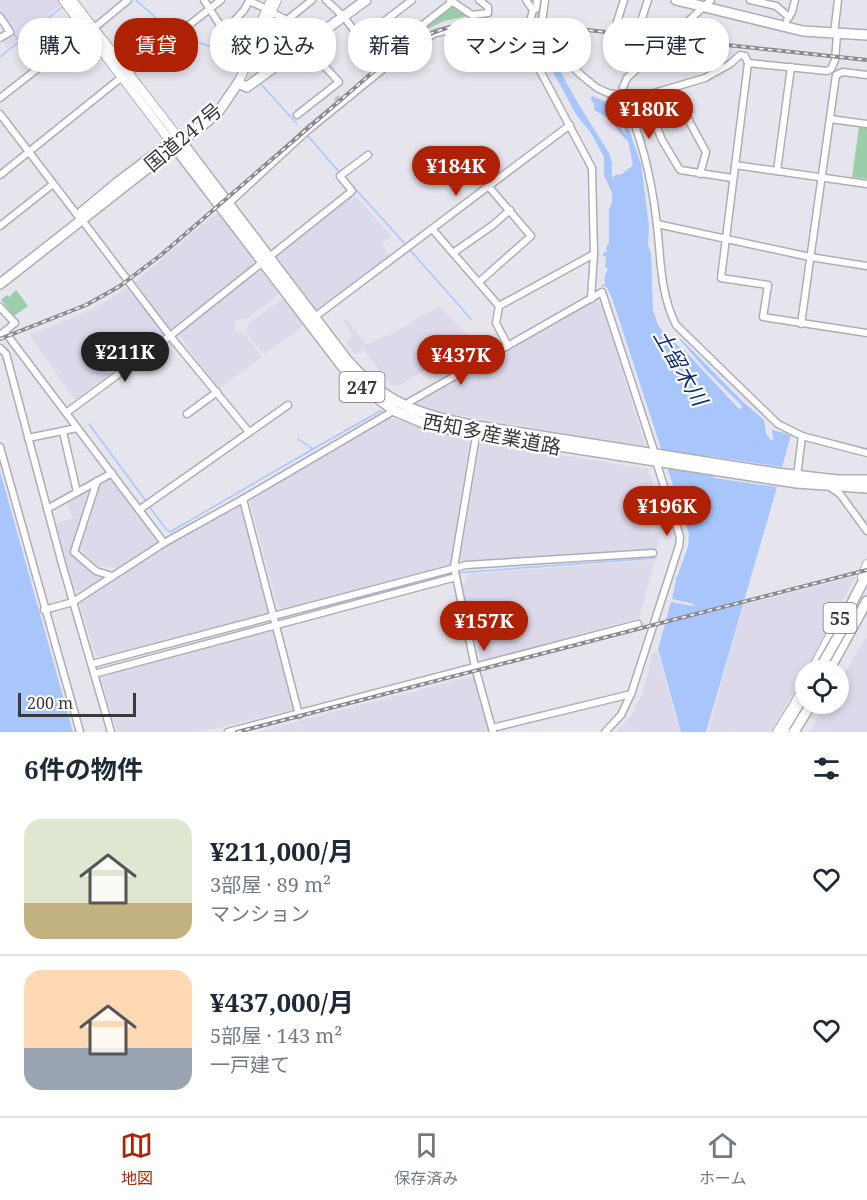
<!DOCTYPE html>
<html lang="ja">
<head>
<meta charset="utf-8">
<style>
  body { margin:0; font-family:"Noto Serif","Noto Sans JP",serif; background:#f2f2f3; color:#1f2937; height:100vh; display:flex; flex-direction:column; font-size:22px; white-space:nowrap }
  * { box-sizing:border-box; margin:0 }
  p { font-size:20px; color:#747a83 }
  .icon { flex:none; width:33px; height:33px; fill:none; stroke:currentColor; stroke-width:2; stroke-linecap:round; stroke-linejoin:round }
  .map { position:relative; height:732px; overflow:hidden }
  .details { display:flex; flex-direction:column; background:#fff; flex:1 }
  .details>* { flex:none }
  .guide { position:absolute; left:18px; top:18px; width:831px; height:54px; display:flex; gap:12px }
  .controls { position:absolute; left:795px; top:660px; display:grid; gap:12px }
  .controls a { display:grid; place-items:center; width:54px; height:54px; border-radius:50%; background:#fff; box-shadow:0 3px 9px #0003; font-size:30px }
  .scale { position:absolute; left:18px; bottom:15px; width:118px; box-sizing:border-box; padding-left:6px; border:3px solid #39393c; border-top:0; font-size:16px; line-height:21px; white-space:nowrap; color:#39393c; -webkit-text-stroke:4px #fff; paint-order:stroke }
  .price { position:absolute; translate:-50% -51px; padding:0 14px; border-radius:21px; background:#ae2105; color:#fff; font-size:20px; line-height:39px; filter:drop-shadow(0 2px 3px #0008) }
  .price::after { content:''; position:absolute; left:50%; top:36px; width:18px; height:14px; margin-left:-9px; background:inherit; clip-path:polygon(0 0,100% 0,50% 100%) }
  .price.selected { background:#222; color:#fff }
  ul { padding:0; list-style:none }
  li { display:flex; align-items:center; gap:18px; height:150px; padding:0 24px }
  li+li { border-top:2px solid #e0e1e3 }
  li span { display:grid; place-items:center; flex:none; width:168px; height:120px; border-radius:18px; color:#555 }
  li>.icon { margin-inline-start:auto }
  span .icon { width:72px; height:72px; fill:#fffc; stroke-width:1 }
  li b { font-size:26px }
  h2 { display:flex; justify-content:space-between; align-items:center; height:72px; padding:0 24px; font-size:26px }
  .chip { padding:0 21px; border-radius:24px; background:#fff; box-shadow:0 3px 9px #0003; font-size:21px; line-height:54px }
  .chip.selected { background:#ae2105; color:#fff }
  .tab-bar { display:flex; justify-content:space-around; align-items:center; height:84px; border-top:2px solid #e0e1e3; background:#fff; font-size:16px; color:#747a83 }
  .tab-bar a { display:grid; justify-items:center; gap:3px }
  .tab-bar .selected { color:#ae2105 }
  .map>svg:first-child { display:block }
  .built { fill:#dcdaea }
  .green { fill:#9bcdaa }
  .water { fill:#a8c6fc }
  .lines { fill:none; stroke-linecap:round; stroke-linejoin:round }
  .stream { stroke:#a8c6fc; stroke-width:1.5 }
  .river { stroke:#a8c6fc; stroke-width:7 }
  .minor-tunnel { stroke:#c3c3ca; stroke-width:6; stroke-dasharray:6 3; stroke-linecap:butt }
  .minor-casing { stroke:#aeadb5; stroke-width:9 }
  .major-casing { stroke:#aeadb5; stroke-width:10 }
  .highway-casing { stroke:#aeadb5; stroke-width:12 }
  .minor { stroke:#fff; stroke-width:6 }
  .major { stroke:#fff; stroke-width:8 }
  .highway { stroke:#fff; stroke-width:9 }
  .rail-casing { stroke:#8a8a8f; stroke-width:4 }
  .rail { stroke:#fff; stroke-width:1.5; stroke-dasharray:4.5; stroke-linecap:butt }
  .highway-bridge-casing { stroke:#aeadb5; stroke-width:12; stroke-linecap:butt }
  .highway-bridge { stroke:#fff; stroke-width:9 }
  .labels { text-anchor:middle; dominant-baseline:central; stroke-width:4.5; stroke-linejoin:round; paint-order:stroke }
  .shield { fill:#fff; stroke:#747476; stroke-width:1.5 }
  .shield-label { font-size:18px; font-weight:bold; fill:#39393c }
  .street-label { font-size:20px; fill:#39393c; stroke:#fff }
  .water-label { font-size:21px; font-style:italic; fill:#0e2d6a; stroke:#fff }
</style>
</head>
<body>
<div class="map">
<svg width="867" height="732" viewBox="0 0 867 732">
  <rect width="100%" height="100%" fill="#e6e5ed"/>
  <g class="built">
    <polygon points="0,0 58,0 62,4 7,48 1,39 13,31 0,8"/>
    <polygon points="353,193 391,236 381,245 391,257 317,313 275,257"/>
    <polygon points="219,212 256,261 255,264 172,328 170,328 135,282 198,228"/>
    <polygon points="260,267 281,292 247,319 238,319 235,322 235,330 238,332 244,333 262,357 218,390 177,332"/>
    <polygon points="133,283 168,331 75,400 30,335 87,312 111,299"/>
    <polygon points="285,297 305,324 264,355 246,332 248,324"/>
    <polygon points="596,300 601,303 646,448 452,414 415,404"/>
    <polygon points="439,306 468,335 459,353 454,356 439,337 417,349 430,367 397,387 390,384 363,349 355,354 346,341 353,336 343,321 346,319 366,344 388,336"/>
    <polygon points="387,418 404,421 429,430 466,438 469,443 453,562 449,567 283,610 277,606 250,501 253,494"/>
    <polygon points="482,442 648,469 665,519 656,550 466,564 460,558 480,444"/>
    <polygon points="110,475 158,541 158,543 119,569 97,565 78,546 102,479"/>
    <polygon points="94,483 72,552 107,576 82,591 78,591 74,589 56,523 73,518 65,501"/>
    <polygon points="243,501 270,613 100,657 95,654 79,602 81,597 167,543"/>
    <polygon points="655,560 639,618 485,660 480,658 462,587 469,574"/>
    <polygon points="856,576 798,685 770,732 708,732 743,605"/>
    <polygon points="273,627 278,630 295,709 201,732 117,732 100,676 104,669"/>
    <polygon points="865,638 867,639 867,732 810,732 826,704 838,704 839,683"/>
    <polygon points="653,652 658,653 680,732 616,732 632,715 644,689"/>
    <polygon points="477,675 491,732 257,732"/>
  </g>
  <g class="green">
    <polygon points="451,5 467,16 444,21 417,34 416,32"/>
    <polygon points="859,127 867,128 867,179 852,177"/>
    <polygon points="16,290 28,306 14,316 1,300 7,295 9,297"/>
  </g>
  <g class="water">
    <polygon points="546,46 579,105 609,153 612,163 612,179 615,175 622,174 633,165 628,141 623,137 611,120 594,110 594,104 590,98 593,96 606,102 608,110 614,109 621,129 626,135 619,106 614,100 619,101 641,164 649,226 648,245 651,253 653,310 658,325 665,335 686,352 740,410 742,406 706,370 679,339 681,339 741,400 764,420 766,434 771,440 773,440 772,430 791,435 782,467 709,456 708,459 714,478 777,487 706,732 681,732 658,649 671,602 694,606 694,604 672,599 676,581 675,578 677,577 688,547 689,534 612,298 606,286 603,287 602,285 605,284 605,275 608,269 605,267 606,257 603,256 603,253 607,252 606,247 609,243 609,209 612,203 612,193 604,175 604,157 591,133 577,116 541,50"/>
    <polygon points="0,471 73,732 0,732"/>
  </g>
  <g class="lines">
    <g class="stream">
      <polyline points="136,0 173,33"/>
      <polyline points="0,11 6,20"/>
      <polyline points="13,32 19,41"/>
      <polyline points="181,36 222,51"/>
      <polyline points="0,57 62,7"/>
      <polyline points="260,83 297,124"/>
      <polyline points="307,135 340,173"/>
      <polyline points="348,181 407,246"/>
      <polyline points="410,250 471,319"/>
      <polyline points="89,424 146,501"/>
      <polyline points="298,439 313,449 382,410"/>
      <polyline points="148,505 166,529 170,532 313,449"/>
      <polyline points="456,573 656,558"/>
      <polyline points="276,619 452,574"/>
      <polyline points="203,638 271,620"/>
    </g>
    <polyline class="river" points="541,0 539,37 548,55"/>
    <polyline class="minor-tunnel" points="336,97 342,104"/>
    <g class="minor-casing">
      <g id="minor">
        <polyline points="204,0 239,55"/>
        <path d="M326 0 344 17 359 37 366 40 373 49V56L364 61C353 55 360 47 359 37"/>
        <polyline points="412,0 386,20 402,41 452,2"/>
        <polyline points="450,0 472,15 488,13 488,7 479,0"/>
        <polyline points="526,0 533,10 530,21"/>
        <path d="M711 0 627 78 623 87V96C642 136 652 181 657 225 661 260 660 293 676 325L778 424 802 436 867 453"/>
        <polyline points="750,0 776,6 789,17"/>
        <polyline points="249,1 267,9"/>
        <polyline points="533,10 536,9 537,0"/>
        <polyline points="271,12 287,20 312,0"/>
        <polyline points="0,17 10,32 0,38"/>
        <polyline points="787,20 792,12 795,0"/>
        <polyline points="542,22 545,0"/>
        <polyline points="542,27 544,39 581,75 597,88 608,93 629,97 644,96 705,78 730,64 740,55 745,56 748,63 721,278 768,285 763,317 867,333"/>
        <polyline points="615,28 624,0"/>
        <polyline points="93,29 128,0"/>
        <polyline points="638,30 648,0"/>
        <polyline points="225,31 244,10 250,0"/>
        <polyline points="834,34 838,0"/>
        <polyline points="521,35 592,168 594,254 591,299"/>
        <polyline points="748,63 827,71 831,69 835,60 837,35"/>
        <polyline points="128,73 221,0"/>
        <polyline points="671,88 706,152 700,174"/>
        <polyline points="644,96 662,140 680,170 732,178"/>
        <polyline points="0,98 86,31"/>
        <polyline points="0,114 78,216"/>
        <polyline points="297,115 339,82 305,45"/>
        <polyline points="830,119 867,124"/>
        <polyline points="735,165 867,184"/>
        <polyline points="777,171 791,67"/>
        <polyline points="0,175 122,77"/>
        <polyline points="229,203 307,131 409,48 436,33 449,30 474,24 496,27 510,43 521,35 528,25"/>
        <polyline points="82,220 170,336 249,432"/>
        <polyline points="657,224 810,257 867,266"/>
        <polyline points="0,226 53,184"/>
        <polyline points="433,230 499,306"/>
        <polyline points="453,253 493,225 510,210"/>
        <polyline points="479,282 531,236 489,187"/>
        <polyline points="0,307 15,323 0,335"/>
        <polyline points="312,319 570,125"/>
        <polyline points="801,324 836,75 843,72 867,75"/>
        <polyline points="5,332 164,543"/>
        <polyline points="508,346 496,323 499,306 594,254"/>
        <polyline points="0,348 6,354 62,564 111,732"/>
        <polyline points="404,405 602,292 655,454"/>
        <polyline points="66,413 170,336 352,191 340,176 368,155"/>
        <polyline points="187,414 217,392"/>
        <polyline points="477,430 454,567 475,667 493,732"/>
        <polyline points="63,432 77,492"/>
        <polyline points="28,438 77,428"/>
        <polyline points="0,447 80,732"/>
        <polyline points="797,476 802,436"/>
        <polyline points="97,481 74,552 96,571 112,576"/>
        <polyline points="830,487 840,494 867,531"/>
        <polyline points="243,499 299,715"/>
        <polyline points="47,509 112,473"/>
        <polyline points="139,510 288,405"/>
        <polyline points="44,610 73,602 164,543 243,499 395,410"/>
        <polyline points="92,664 466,565 653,553"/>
        <polyline points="94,674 456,577"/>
        <polyline points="492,728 631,694"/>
        <polyline points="228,732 638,624"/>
        <polyline points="605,732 621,715 631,694 679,546 680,537 656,461"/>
      </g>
    </g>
    <g class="major-casing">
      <g id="major">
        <polyline points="63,0 171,142"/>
        <polyline points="72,0 178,137"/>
        <polyline points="260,24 271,0"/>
        <polyline points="238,83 277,0"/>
        <polyline points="862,577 867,564"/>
        <polyline points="812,670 836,624"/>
        <polyline points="777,732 795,703 806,681"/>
      </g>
    </g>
    <g class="highway-casing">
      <g id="highway">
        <polyline points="676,0 803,31 867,35"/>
        <path d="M178 137 347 360C385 404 422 416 477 426L777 473 837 480H867"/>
        <polyline points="171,142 342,366 358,384 395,411 426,424 442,428 797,483 867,488"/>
        <polyline points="82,212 118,182 175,139"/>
        <polyline points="0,284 209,120 219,111 238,83 247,87 366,0"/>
        <polyline points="836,633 867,574"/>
        <polyline points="829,670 867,601"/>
        <polyline points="783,732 806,694"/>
      </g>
    </g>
    <use href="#minor" class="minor"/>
    <use href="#major" class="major"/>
    <use href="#highway" class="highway"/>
    <g class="rail-casing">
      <g id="rail">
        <path d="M0 339 86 305 120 286 161 255 387 60C422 32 459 20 503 21L867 60"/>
        <polyline points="237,732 867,570"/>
      </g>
    </g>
    <use href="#rail" class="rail"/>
    <g class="highway-bridge-casing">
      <g id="highway-bridge">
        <polyline points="819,670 843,628"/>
        <polyline points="794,732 811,704"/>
      </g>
    </g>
    <use href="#highway-bridge" class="highway-bridge"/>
  </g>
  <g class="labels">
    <g class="shield">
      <rect x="339.5" y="372" width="45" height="30" rx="4.5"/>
      <rect x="823.5" y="603" width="33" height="30" rx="4.5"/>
    </g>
    <g class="shield-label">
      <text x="362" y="387">247</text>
      <text x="840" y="618">55</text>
    </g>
    <g class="street-label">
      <text transform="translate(183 137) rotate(-40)">国道247号</text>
      <text transform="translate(492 434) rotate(11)">西知多産業道路</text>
    </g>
    <g class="water-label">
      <text transform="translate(681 367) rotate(60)">土留木川</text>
    </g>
  </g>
</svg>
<div class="controls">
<a><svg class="icon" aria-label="locate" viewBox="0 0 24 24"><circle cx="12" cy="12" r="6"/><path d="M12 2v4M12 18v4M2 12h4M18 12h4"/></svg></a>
</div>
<div class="scale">200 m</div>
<b class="price" style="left:649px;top:140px">¥180K</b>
<b class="price" style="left:456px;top:197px">¥184K</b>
<b class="price selected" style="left:125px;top:383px">¥211K</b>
<b class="price" style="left:461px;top:386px">¥437K</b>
<b class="price" style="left:667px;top:537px">¥196K</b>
<b class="price" style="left:484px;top:652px">¥157K</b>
<div class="guide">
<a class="chip">購入</a>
<a class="chip selected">賃貸</a>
<a class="chip">絞り込み</a>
<a class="chip">新着</a>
<a class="chip">マンション</a>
<a class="chip">一戸建て</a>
</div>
</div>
<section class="details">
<h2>6件の物件<svg class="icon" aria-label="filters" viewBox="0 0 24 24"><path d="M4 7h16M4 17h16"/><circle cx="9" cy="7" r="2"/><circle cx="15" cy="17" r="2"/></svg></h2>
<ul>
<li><span style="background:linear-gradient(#dfe7d0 70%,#c2b280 0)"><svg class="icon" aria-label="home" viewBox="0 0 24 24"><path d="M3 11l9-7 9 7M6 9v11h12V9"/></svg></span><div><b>¥211,000/月</b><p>3部屋 · 89 m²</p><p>マンション</p></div><svg class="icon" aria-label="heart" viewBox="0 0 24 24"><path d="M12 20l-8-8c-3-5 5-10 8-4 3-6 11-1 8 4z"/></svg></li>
<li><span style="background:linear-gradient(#ffd9b3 65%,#9aa5b1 0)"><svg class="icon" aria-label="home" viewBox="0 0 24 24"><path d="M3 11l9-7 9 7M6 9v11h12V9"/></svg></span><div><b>¥437,000/月</b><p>5部屋 · 143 m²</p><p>一戸建て</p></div><svg class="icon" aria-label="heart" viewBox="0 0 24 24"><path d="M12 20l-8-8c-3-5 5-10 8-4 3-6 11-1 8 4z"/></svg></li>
</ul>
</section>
<nav class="tab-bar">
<a class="selected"><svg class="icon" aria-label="map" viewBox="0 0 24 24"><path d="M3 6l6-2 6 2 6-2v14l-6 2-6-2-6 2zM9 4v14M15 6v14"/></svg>地図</a>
<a><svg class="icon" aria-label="saved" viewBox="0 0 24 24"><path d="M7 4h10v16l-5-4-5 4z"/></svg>保存済み</a>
<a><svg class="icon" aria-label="home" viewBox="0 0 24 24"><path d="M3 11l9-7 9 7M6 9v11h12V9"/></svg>ホーム</a>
</nav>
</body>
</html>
